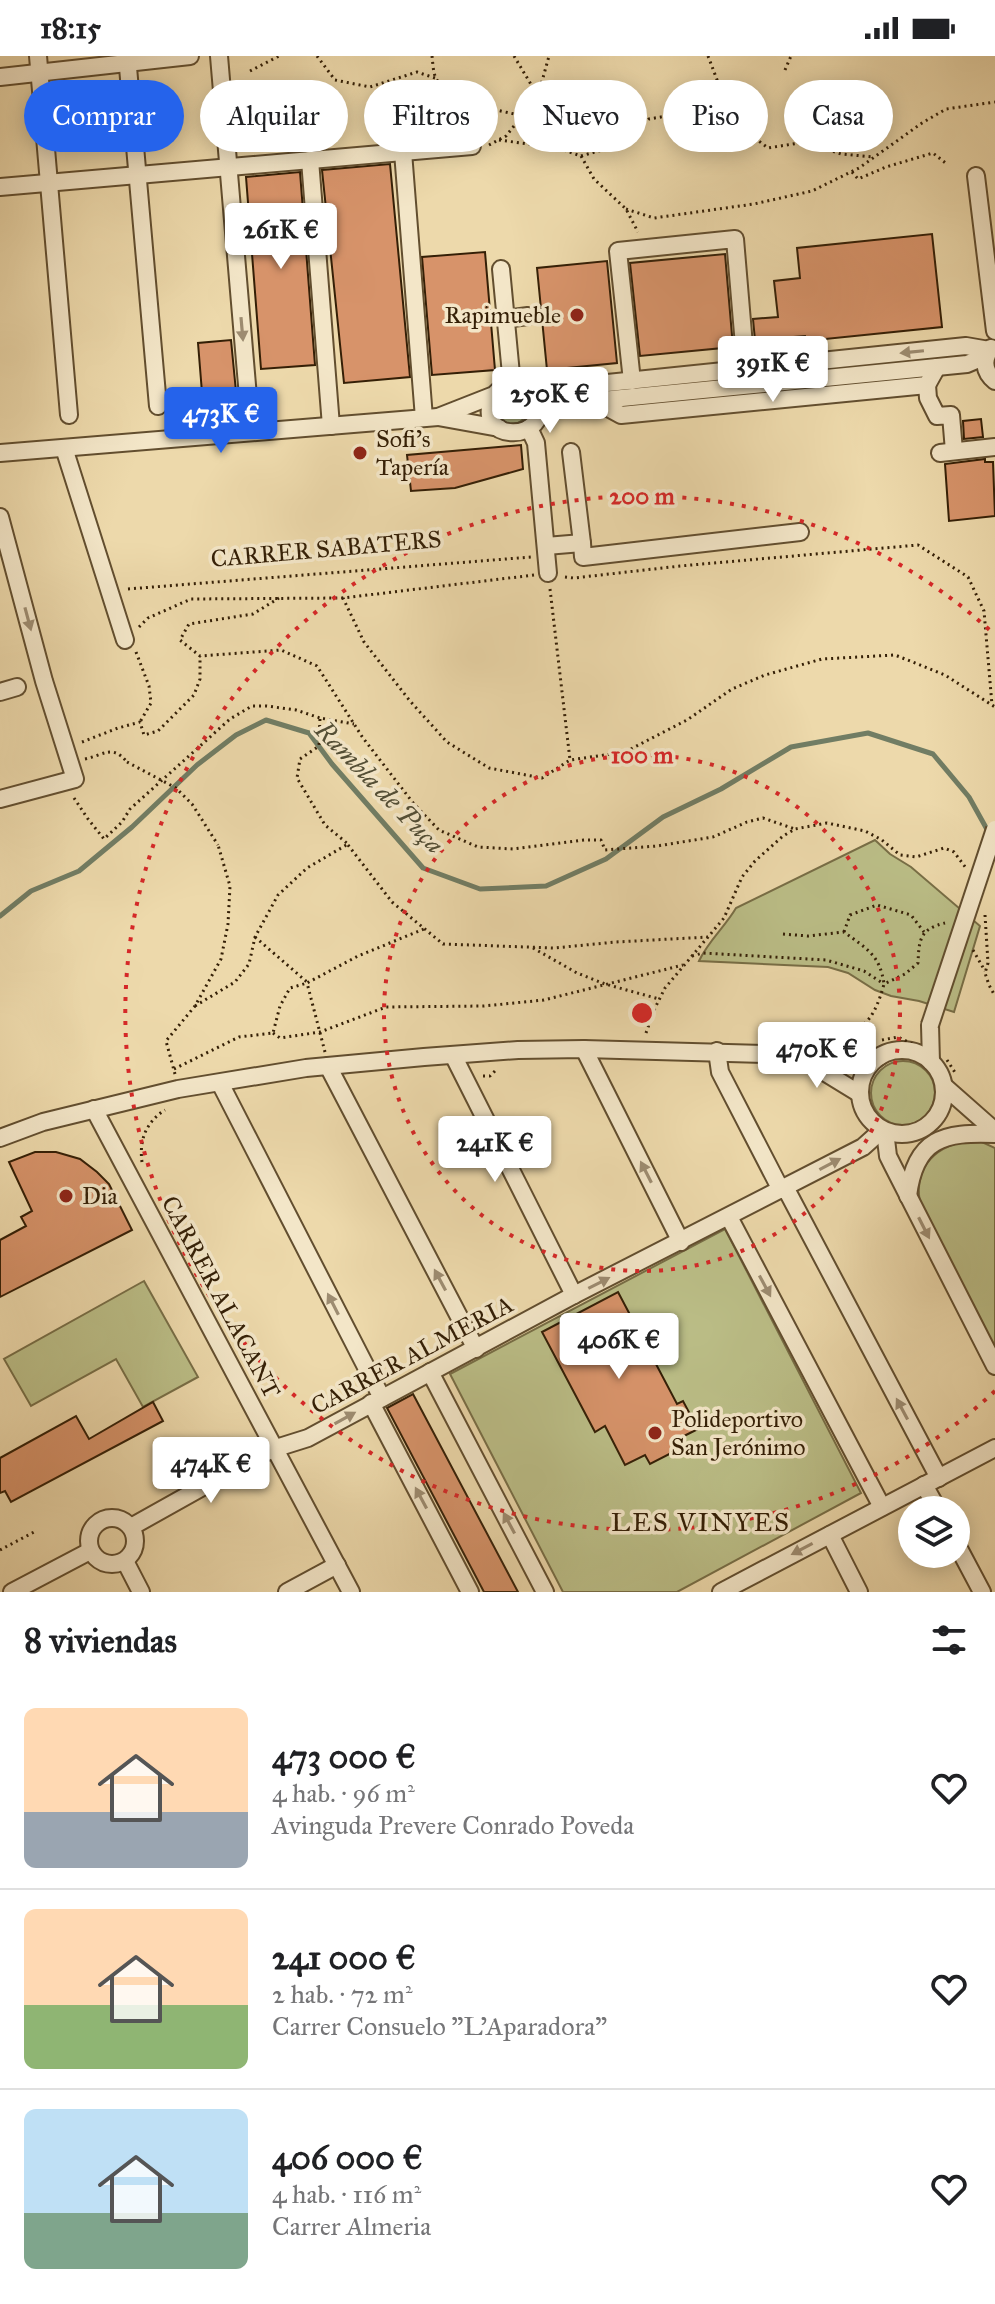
<!DOCTYPE html>
<html lang="es">
<head>
<meta charset="utf-8">
<style>
  body { margin:0; font-family:"IM FELL Great Primer",serif; background:#f6f6f6; color:#202124; height:100vh; display:flex; flex-direction:column; font-size:30px; white-space:nowrap }
  * { box-sizing:border-box; margin:0 }
  p { font-size:26px; color:#757577 }
  .icon { flex:none; width:44px; height:44px; fill:none; stroke:currentColor; stroke-width:2; stroke-linecap:round; stroke-linejoin:round }
  .map { position:relative; height:1536px; overflow:hidden }
  .sheet { display:flex; flex-direction:column; background:#fff; flex:1 }
  .sheet>* { flex:none }
  .guide { position:absolute; left:24px; top:24px; width:948px; height:72px; display:flex; gap:16px }
  .tools { position:absolute; left:898px; top:1440px; display:grid; gap:16px }
  .tools a { display:grid; place-items:center; width:72px; height:72px; border-radius:50%; background:#fff; box-shadow:0 4px 20px #0003; font-size:40px }
  .price { position:absolute; translate:-50% -68px; padding:0 18px; border-radius:8px; background:#fff; color:#222; font-size:26px; line-height:52px; filter:drop-shadow(0 2px 4px #0008) }
  .price::after { content:''; position:absolute; left:50%; top:48px; width:24px; height:18px; margin-left:-12px; background:inherit; clip-path:polygon(0 0,100% 0,50% 100%) }
  .price.on { background:#2563eb; color:#fff }
  ul { padding:0; list-style:none }
  li { display:flex; align-items:center; gap:24px; height:200px; padding:0 24px }
  li+li { border-top:2px solid #e0e0e0 }
  li span { display:grid; place-items:center; flex:none; width:224px; height:160px; border-radius:12px; color:#555 }
  li>.icon { margin-inline-start:auto }
  span .icon { width:96px; height:96px; fill:#fffc; stroke-width:1 }
  li b { font-size:34px }
  h2 { display:flex; justify-content:space-between; align-items:center; height:96px; padding:0 24px; font-size:34px }
  .tag { padding:0 28px; border-radius:36px; background:#fff; box-shadow:0 4px 20px #0003; font-size:28px; line-height:72px }
  .tag.on { background:#2563eb; color:#fff }
  .status { display:flex; justify-content:space-between; align-items:center; height:56px; padding:0 40px; background:#fff; direction:ltr }
  .status svg { height:22px; fill:currentColor }
  .map>svg:first-child { display:block }
  .green { fill:#bbbe87; stroke:#786e46; stroke-width:2 }
  .lines { fill:none; stroke-linecap:round; stroke-linejoin:round }
  .stream { stroke:#717d64; stroke-width:5 }
  .building { fill:#d7936a; stroke:#341f06; stroke-width:2 }
  .minor-casing { stroke:#624e2f; stroke-width:20 }
  .path { stroke:#341f06; stroke-width:3; stroke-dasharray:2 4; stroke-linecap:butt }
  .minor { stroke:#f3e6c8; stroke-width:16 }
  .minor-bridge-casing { stroke:#624e2f; stroke-width:20; stroke-linecap:butt }
  .path-bridge { stroke:#341f06; stroke-width:3; stroke-dasharray:2 4; stroke-linecap:butt }
  .minor-bridge { stroke:#f3e6c8; stroke-width:16 }
  .oneway { fill:#9d8c71 }
  .ring { fill:none; stroke:#d62828; stroke-width:4; stroke-dasharray:4 8 }
  .poi-dot { fill:#8f2418; stroke:#f3e6c8; stroke-width:3 }
  .labels { text-anchor:middle; dominant-baseline:central; stroke-width:7; stroke-linejoin:round; paint-order:stroke }
  .poi-label { font-size:24px; fill:#341f06; stroke:#f3e6c8; text-anchor:start }
  .street-label { font-size:24px; fill:#341f06; stroke:#f3e6c8 }
  .water-label { font-size:26px; font-style:italic; fill:#534e35; stroke:#f3e6c8 }
  .neighbourhood-label { font-size:26px; letter-spacing:2px; fill:#341f06; stroke:#f3e6c8 }
  .centre { fill:#d62828; stroke:#f3e6c8; stroke-width:4 }
  .ring-label { font-size:24px; text-anchor:middle; font-weight:bold; fill:#d62828; stroke:#f3e6c8; stroke-width:7; stroke-linejoin:round; paint-order:stroke }
</style>
</head>
<body>
<div class="status"><b>18:15</b><svg viewBox="0 0 49 12"><path d="M0 12V9h3v3zM5 12V6h3v6zM10 12V3h3v9zM15 12V0h3v12zM26 1h20v11H26zM47 4h2v5h-2z"/></svg></div>
<div class="map">
<svg width="995" height="1536" viewBox="0 0 995 1536">
  <rect width="100%" height="100%" fill="#edd9ab"/>
  <filter id="stains"><feTurbulence type="fractalNoise" baseFrequency=".0025" numOctaves="4"/><feColorMatrix values="0 0 0 0 .2 0 0 0 0 .09 0 0 0 0 .02 0 0 0 .5 -.17"/></filter>
  <radialGradient id="worn" r=".72"><stop offset=".6" stop-color="#630" stop-opacity="0"/><stop offset="1" stop-color="#630" stop-opacity=".3"/></radialGradient>
  <g class="green">
    <circle cx="512" cy="353" r="15"/>
    <path d="M875 784 890 798 911 811 980 870 954 956 919 945 891 940 875 934 848 917 828 911 699 905C708 885 725 871 736 852Z"/>
    <circle cx="903" cy="1037" r="32"/>
    <path d="M968 1085 982 1086 995 1092V1296L922 1154C911 1117 930 1091 968 1085Z"/>
    <polygon points="725,1173 861,1437 677,1536 563,1536 450,1318"/>
    <polygon points="144,1225 198,1321 143,1351 116,1303 31,1350 4,1303"/>
  </g>
  <g class="lines">
    <polyline class="stream" points="0,860 31,835 79,815 132,771 197,709 236,679 266,664 309,677 332,708 423,812 480,833 546,830 606,803 663,761 721,733 791,691 868,677 933,698 969,741 989,777"/>
  </g>
  <g class="building">
    <polygon points="390,108 410,321 344,327 322,114"/>
    <polygon points="300,116 315,309 261,313 246,121"/>
    <polygon points="932,178 942,271 806,285 805,280 755,284 753,263 778,261 774,225 800,222 797,192"/>
    <polygon points="485,196 495,314 432,319 422,201"/>
    <polygon points="725,198 733,291 640,300 630,207"/>
    <polygon points="607,205 617,307 547,314 537,212"/>
    <polygon points="231,284 237,346 203,349 198,287"/>
    <polygon points="981,363 983,381 964,383 963,365"/>
    <polygon points="521,389 523,413 455,432 411,435 407,399"/>
    <polygon points="985,403 985,406 993,406 995,460 949,465 945,408"/>
    <polygon points="35,1096 56,1096 80,1103 97,1116 109,1128 132,1174 0,1241 0,1184 26,1170 21,1161 32,1155 9,1106"/>
    <polygon points="618,1236 677,1348 683,1345 698,1373 678,1383 683,1391 650,1408 645,1399 625,1409 605,1370 595,1376 542,1276"/>
    <polygon points="413,1338 518,1536 484,1536 387,1352"/>
    <polygon points="153,1346 163,1365 11,1446 5,1435 0,1437 0,1402 76,1360 89,1383"/>
  </g>
  <g class="lines">
    <g class="minor-casing">
      <g id="minor">
        <polyline points="38,0 69,359"/>
        <polyline points="127,0 158,350"/>
        <polyline points="219,0 251,376"/>
        <polyline points="0,21 190,0"/>
        <polyline points="403,96 424,362"/>
        <polyline points="310,104 331,370"/>
        <polyline points="976,120 995,275"/>
        <polyline points="0,131 472,90"/>
        <polyline points="501,213 512,329"/>
        <polyline points="505,263 528,260"/>
        <path d="M991 292C982 304 984 316 995 325"/>
        <polyline points="632,325 618,195 735,183 746,313"/>
        <polyline points="927,329 928,342 937,360 951,359 954,395"/>
        <polyline points="530,335 966,290 989,294"/>
        <polyline points="606,343 610,353 621,359 927,329 937,311"/>
        <polyline points="538,356 561,348 967,308 986,300"/>
        <polyline points="438,361 499,372"/>
        <polyline points="529,372 536,387 548,517"/>
        <polyline points="64,392 125,584"/>
        <path d="M0 397 438 361 494 339C506 325 527 325 536 343 556 385 470 391 494 339"/>
        <polyline points="940,397 995,391"/>
        <polyline points="0,461 44,625 75,723 0,743"/>
        <polyline points="582,487 583,501 800,476"/>
        <polyline points="546,490 582,487 571,396"/>
        <polyline points="0,636 17,631"/>
        <polyline points="930,969 931,1006"/>
        <polyline points="584,993 681,1186"/>
        <circle cx="902" cy="1036" r="42"/>
        <polyline points="717,995 720,1016 781,1134"/>
        <polyline points="453,999 574,1239"/>
        <polyline points="798,1000 860,1038"/>
        <polyline points="328,1010 476,1293"/>
        <polyline points="220,1027 382,1342"/>
        <polyline points="944,1030 995,1075"/>
        <polyline points="94,1053 351,1536"/>
        <polyline points="885,1075 888,1100 893,1110 995,1310"/>
        <polyline points="0,1082 43,1066 178,1033 306,1012 424,1001 518,994 584,993 879,1001"/>
        <polyline points="785,1131 939,1422"/>
        <path d="M908 1140C915 1082 944 1076 995 1078"/>
        <polyline points="729,1161 882,1451"/>
        <polyline points="430,1316 545,1536"/>
        <polyline points="371,1347 470,1536"/>
        <polyline points="924,1429 938,1454"/>
        <circle cx="112" cy="1485" r="23"/>
        <polyline points="131,1471 256,1401 273,1393 308,1382 574,1239 863,1091 882,1074"/>
        <polyline points="830,1479 859,1536"/>
        <polyline points="956,1487 982,1536"/>
        <polyline points="125,1505 141,1536"/>
        <polyline points="12,1536 90,1495"/>
        <polyline points="287,1536 337,1509"/>
        <polyline points="721,1536 995,1392"/>
      </g>
    </g>
    <g class="path">
      <polyline points="317,0 335,24 370,31 417,16 435,22"/>
      <path d="M432 0C433 8 433 18 437 24 452 47 498 54 523 60"/>
      <polyline points="514,0 538,40"/>
      <polyline points="708,0 727,50 743,73 768,92 805,86 841,98 874,101"/>
      <polyline points="785,14 791,0"/>
      <polyline points="250,15 279,0"/>
      <polyline points="531,48 558,92"/>
      <polyline points="499,84 558,92 581,100 594,123 626,153 638,176"/>
      <polyline points="489,89 506,80 538,40 549,0"/>
      <polyline points="581,100 616,90 649,63 725,50"/>
      <polyline points="852,116 858,123 886,111 933,97 948,109"/>
      <polyline points="626,153 654,162 754,148 812,135 859,112 922,67 946,53 995,46"/>
      <polyline points="534,519 343,542 364,586 410,645 447,686 489,712 542,722 570,704 625,696 687,664 732,633 765,619 822,603 895,599 945,619 995,651"/>
      <polyline points="565,521 574,522 680,510 918,489 968,521 984,555 992,649"/>
      <polyline points="128,533 531,501"/>
      <polyline points="550,533 570,704"/>
      <polyline points="279,542 253,558 189,568 180,584 200,600 281,594 317,610 363,682 414,748 439,774 478,791 513,793 584,784 601,784 605,794 657,790 713,781 747,766 763,762 795,773"/>
      <polyline points="139,571 148,562 191,543 343,542"/>
      <polyline points="136,596 149,630 151,647 140,666"/>
      <polyline points="82,686 118,672 140,666 144,679 158,675 194,639 200,623 200,600"/>
      <path d="M85 703C104 699 112 688 127 706"/>
      <polyline points="74,742 88,763 104,783 122,766 130,753 230,663 252,650 267,650 296,654 320,662"/>
      <polyline points="348,789 392,846 443,888 554,892 616,886 708,881"/>
      <polyline points="985,859 988,907 985,917 989,929 995,940"/>
      <polyline points="844,876 850,859 877,849 911,859 924,876"/>
      <path d="M783 878 808 880 844 876C867 893 880 899 884 928"/>
      <polyline points="255,881 307,926"/>
      <polyline points="533,892 577,917 605,928 659,943"/>
      <polyline points="973,894 985,915"/>
      <polyline points="692,900 703,897 826,904 864,915 884,928"/>
      <polyline points="195,950 235,926 249,908 255,881 278,839 307,812 348,788 325,769 297,722 300,703 319,690 320,662 354,668"/>
      <polyline points="273,977 280,982 320,976 386,951 484,950 544,944 683,909"/>
      <polyline points="646,977 655,952 665,932 724,862 742,821 755,805 783,780 795,773 827,767 865,775 882,784 900,799 916,801 944,792 954,796 966,812"/>
      <path d="M785 983 788 972C841 976 867 992 884 928L905 918 918 907C919 883 920 873 945 867"/>
      <polyline points="882,984 898,981 916,990"/>
      <polyline points="325,996 307,927 358,900 424,873"/>
      <polyline points="947,1004 956,1018"/>
      <polyline points="174,1013 239,981 273,977 280,950 290,932 307,927"/>
      <polyline points="175,1018 166,985 195,950 221,903 228,868 230,830 218,789"/>
      <polyline points="483,1020 490,1020 497,1013"/>
      <path d="M142 1106C139 1084 146 1066 165 1054"/>
      <polyline points="0,1494 36,1475"/>
    </g>
    <use href="#minor" class="minor"/>
    <g class="minor-bridge-casing">
      <polyline id="minor-bridge" points="930,969 995,773"/>
    </g>
    <polyline class="path-bridge" points="127,706 176,732 192,748 218,789"/>
    <use href="#minor-bridge" class="minor-bridge"/>
  </g>
  <defs><path id="oneway-solid" d="M-6-.8H1V-3.2L6.5 0L1 3.2V.8H-6Z" transform="scale(2)"/></defs>
  <g class="oneway">
    <use href="#oneway-solid" transform="translate(242 273) rotate(85)"/>
    <use href="#oneway-solid" transform="translate(912 296) rotate(174)"/>
    <use href="#oneway-solid" transform="translate(28 563) rotate(75)"/>
    <use href="#oneway-solid" transform="translate(830 1108) rotate(-28)"/>
    <use href="#oneway-solid" transform="translate(646 1116) rotate(-117)"/>
    <use href="#oneway-solid" transform="translate(924 1172) rotate(63)"/>
    <use href="#oneway-solid" transform="translate(440 1224) rotate(-118)"/>
    <use href="#oneway-solid" transform="translate(599 1227) rotate(-27)"/>
    <use href="#oneway-solid" transform="translate(765 1230) rotate(62)"/>
    <use href="#oneway-solid" transform="translate(333 1248) rotate(-117)"/>
    <use href="#oneway-solid" transform="translate(902 1353) rotate(-118)"/>
    <use href="#oneway-solid" transform="translate(345 1362) rotate(-29)"/>
    <use href="#oneway-solid" transform="translate(421 1442) rotate(-118)"/>
    <use href="#oneway-solid" transform="translate(509 1467) rotate(-118)"/>
    <use href="#oneway-solid" transform="translate(802 1493) rotate(152)"/>
  </g>
  <g class="ring">
    <circle cx="642" cy="957" r="258"/>
    <path d="M995 1335A517 517 0 1 1 995 579"/>
  </g>
  <g class="poi-dot">
    <circle cx="577" cy="259" r="8"/>
    <circle cx="360" cy="397" r="8"/>
    <circle cx="66" cy="1140" r="8"/>
    <circle cx="655" cy="1377" r="8"/>
  </g>
  <g class="labels">
    <g class="poi-label">
      <text x="561" y="259" text-anchor="end">Rapimueble</text>
      <text x="376" y="383">Sofi's<tspan x="376" dy="28">Tapería</tspan></text>
      <text x="82" y="1140">Dia</text>
      <text x="671" y="1363">Polideportivo<tspan x="671" dy="28">San Jerónimo</tspan></text>
    </g>
    <g class="street-label">
      <text transform="translate(326 493) rotate(-5)">CARRER SABATERS</text>
      <text transform="translate(221 1241) rotate(62)">CARRER ALACANT</text>
      <text transform="translate(412 1299) rotate(-28)">CARRER ALMERIA</text>
    </g>
    <g class="water-label">
      <text transform="translate(380 731) rotate(46)">Rambla de Puça</text>
    </g>
    <g class="neighbourhood-label">
      <text x="701" y="1466">LES VINYES</text>
    </g>
  </g>
  <circle cx="642" cy="957" r="12" class="centre"/>
  <g class="ring-label">
    <text x="642" y="448">200 m</text>
    <text x="642" y="707">100 m</text>
  </g>
  <rect width="100%" height="100%" filter="url(#stains)"/>
  <rect width="100%" height="100%" fill="url(#worn)"/>
</svg>
<div class="tools">
<a><svg class="icon" aria-label="layers" viewBox="0 0 24 24"><path d="M12 4l9 5-9 5-9-5zM3 14l9 5 9-5"/></svg></a>
</div>
<b class="price" style="left:281px;top:215px">261K €</b>
<b class="price" style="left:773px;top:348px">391K €</b>
<b class="price" style="left:550px;top:379px">250K €</b>
<b class="price on" style="left:221px;top:399px">473K €</b>
<b class="price" style="left:817px;top:1034px">470K €</b>
<b class="price" style="left:495px;top:1128px">241K €</b>
<b class="price" style="left:619px;top:1325px">406K €</b>
<b class="price" style="left:211px;top:1449px">474K €</b>
<div class="guide">
<a class="tag on">Comprar</a>
<a class="tag">Alquilar</a>
<a class="tag">Filtros</a>
<a class="tag">Nuevo</a>
<a class="tag">Piso</a>
<a class="tag">Casa</a>
</div>
</div>
<section class="sheet">
<h2>8 viviendas<svg class="icon" aria-label="filters" viewBox="0 0 24 24"><path d="M4 7h16M4 17h16"/><circle cx="9" cy="7" r="2"/><circle cx="15" cy="17" r="2"/></svg></h2>
<ul>
<li><span style="background:linear-gradient(#ffd9b3 65%,#9aa5b1 0)"><svg class="icon" aria-label="home" viewBox="0 0 24 24"><path d="M3 11l9-7 9 7M6 9v11h12V9"/></svg></span><div><b>473 000 €</b><p>4 hab. · 96 m²</p><p>Avinguda Prevere Conrado Poveda</p></div><svg class="icon" aria-label="heart" viewBox="0 0 24 24"><path d="M12 20l-8-8c-3-5 5-10 8-4 3-6 11-1 8 4z"/></svg></li>
<li><span style="background:linear-gradient(#ffd9b3 60%,#8fb573 0)"><svg class="icon" aria-label="home" viewBox="0 0 24 24"><path d="M3 11l9-7 9 7M6 9v11h12V9"/></svg></span><div><b>241 000 €</b><p>2 hab. · 72 m²</p><p>Carrer Consuelo &quot;L'Aparadora&quot;</p></div><svg class="icon" aria-label="heart" viewBox="0 0 24 24"><path d="M12 20l-8-8c-3-5 5-10 8-4 3-6 11-1 8 4z"/></svg></li>
<li><span style="background:linear-gradient(#bfe0f5 65%,#7fa58c 0)"><svg class="icon" aria-label="home" viewBox="0 0 24 24"><path d="M3 11l9-7 9 7M6 9v11h12V9"/></svg></span><div><b>406 000 €</b><p>4 hab. · 116 m²</p><p>Carrer Almeria</p></div><svg class="icon" aria-label="heart" viewBox="0 0 24 24"><path d="M12 20l-8-8c-3-5 5-10 8-4 3-6 11-1 8 4z"/></svg></li>
</ul>
</section>
</body>
</html>
